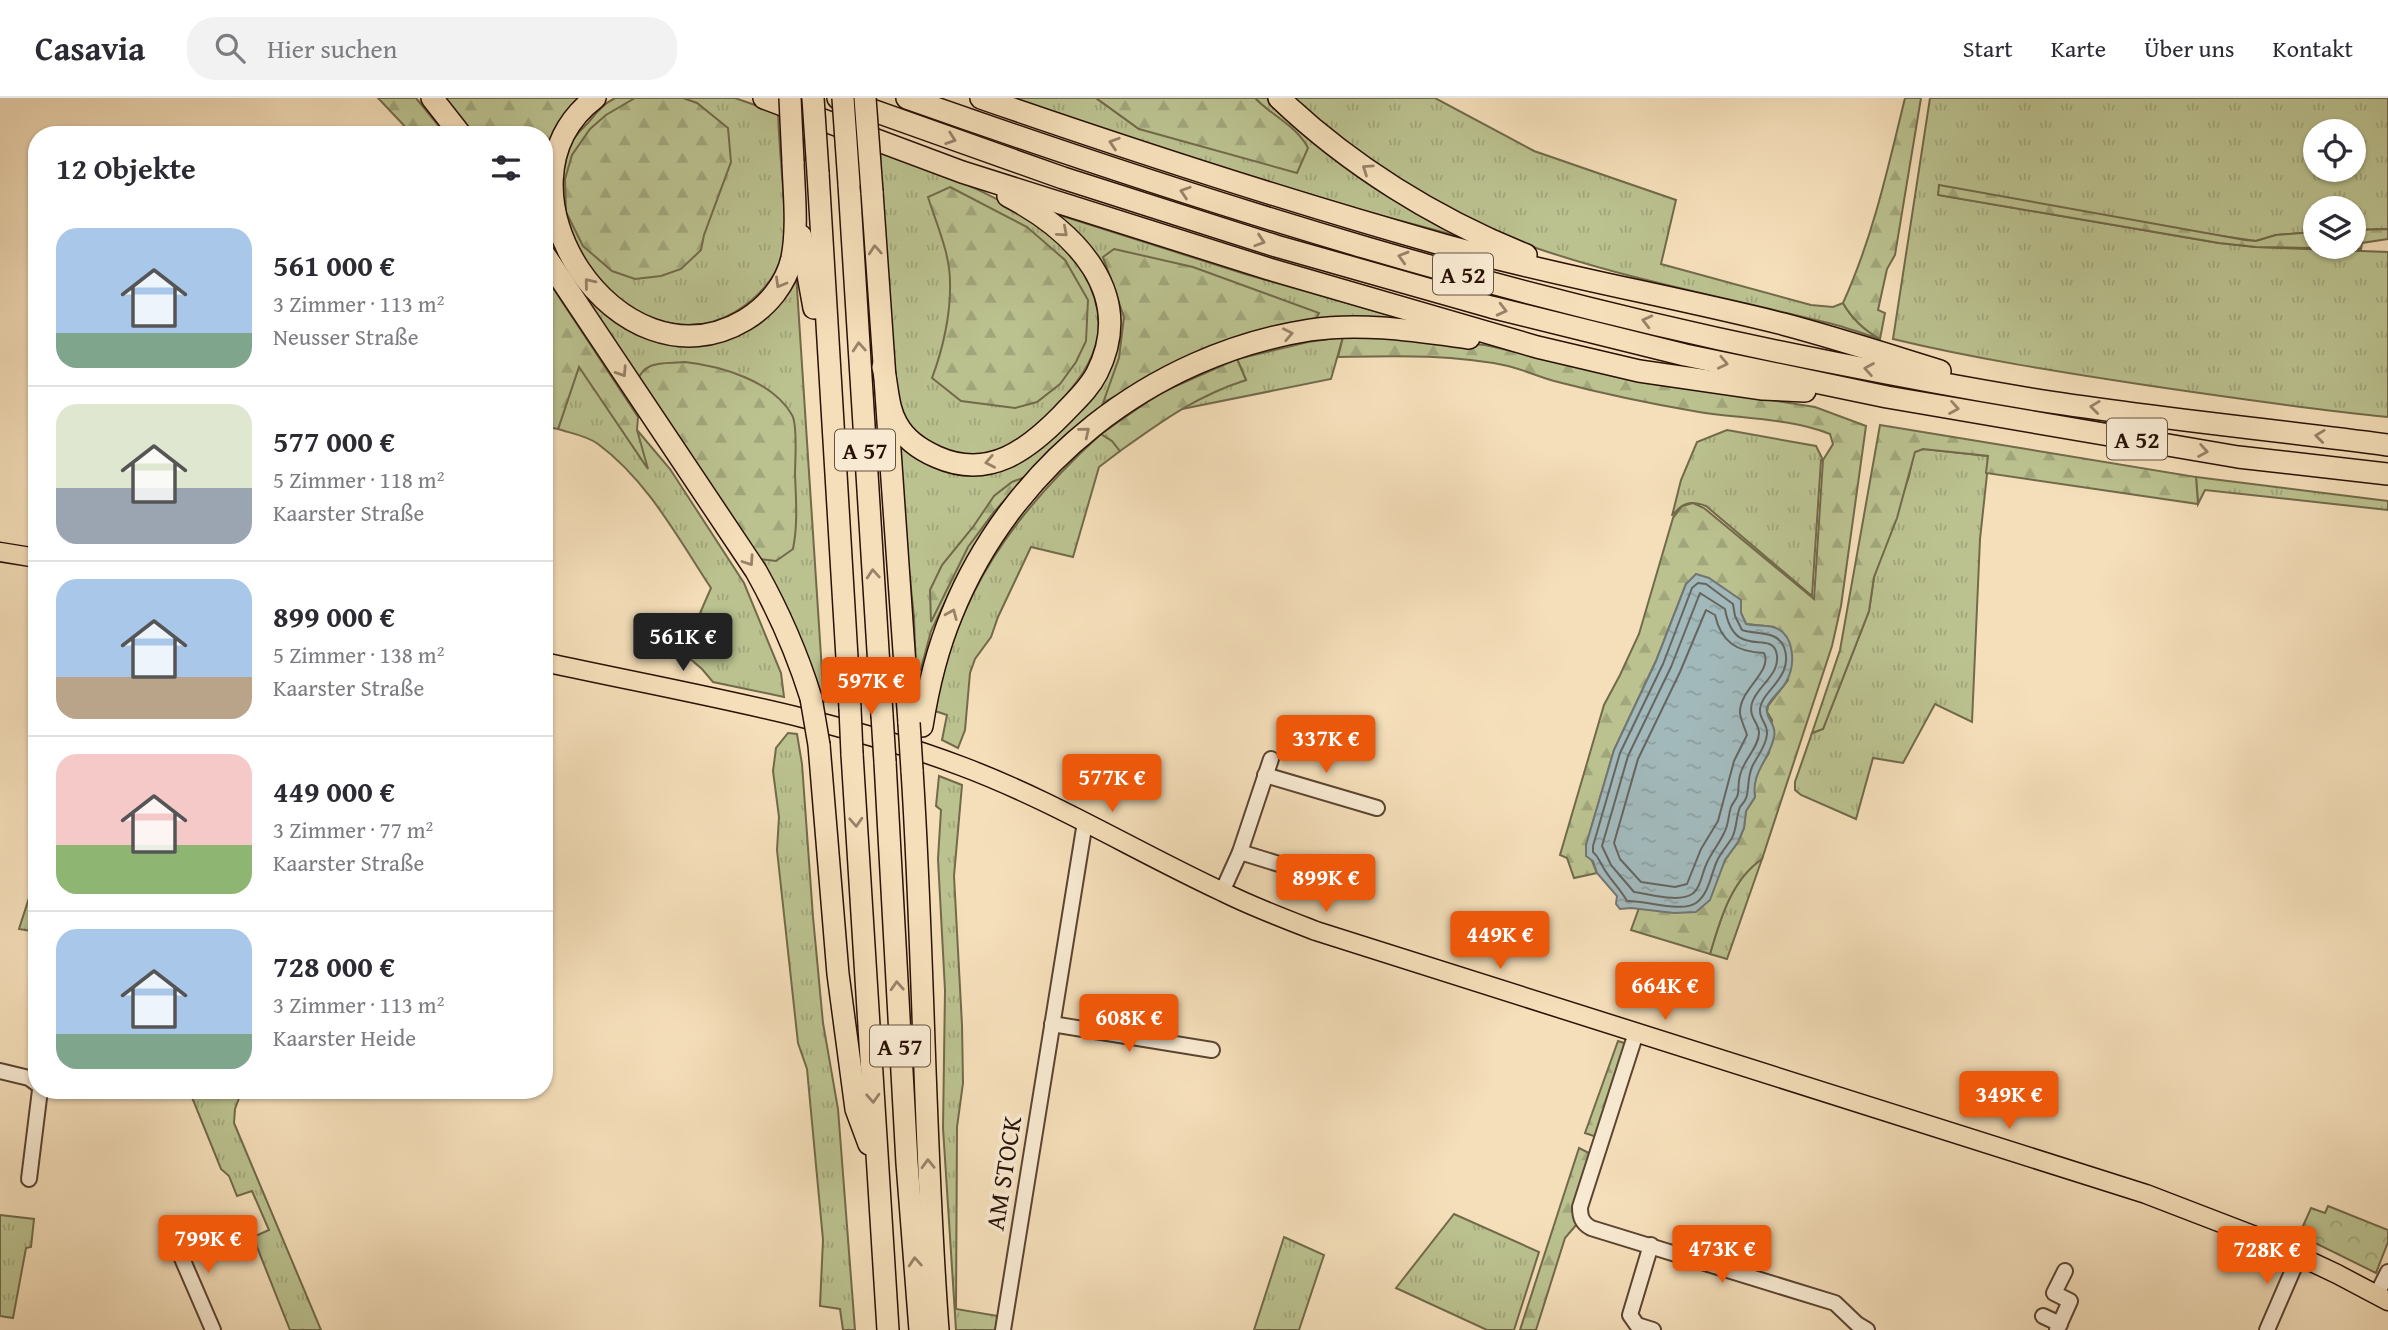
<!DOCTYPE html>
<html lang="de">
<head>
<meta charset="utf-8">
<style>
  body { margin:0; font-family:"Gentium Book Plus",serif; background:#f2f2f3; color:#2b2b33; height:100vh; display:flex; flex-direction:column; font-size:26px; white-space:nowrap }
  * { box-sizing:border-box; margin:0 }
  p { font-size:23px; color:#7c7c81 }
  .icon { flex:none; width:38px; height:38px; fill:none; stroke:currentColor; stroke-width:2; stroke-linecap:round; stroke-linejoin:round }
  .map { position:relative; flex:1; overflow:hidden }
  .panel { position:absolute; left:28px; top:28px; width:525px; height:973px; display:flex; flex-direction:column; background:#fff; border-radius:28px; box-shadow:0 2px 5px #0004 }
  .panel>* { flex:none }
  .tools { position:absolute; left:2303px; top:21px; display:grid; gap:14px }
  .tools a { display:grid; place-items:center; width:63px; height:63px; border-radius:50%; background:#fff; box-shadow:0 2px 5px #0004; font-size:35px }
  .price { position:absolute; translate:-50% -60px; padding:0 16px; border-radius:7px; background:#ea580c; color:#fff; font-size:23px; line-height:46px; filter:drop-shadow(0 2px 4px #0008) }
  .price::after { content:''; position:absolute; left:50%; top:42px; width:21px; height:16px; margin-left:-10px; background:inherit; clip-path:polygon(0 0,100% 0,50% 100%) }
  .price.selected { background:#222; color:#fff }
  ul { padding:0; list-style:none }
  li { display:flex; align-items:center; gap:21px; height:175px; padding:0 28px }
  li+li { border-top:2px solid #e1e1e2 }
  li span { display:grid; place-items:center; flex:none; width:196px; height:140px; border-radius:21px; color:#555 }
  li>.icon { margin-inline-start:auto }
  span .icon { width:84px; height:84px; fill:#fffc; stroke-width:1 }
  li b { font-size:30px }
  h2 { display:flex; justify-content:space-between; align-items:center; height:84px; padding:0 28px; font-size:30px }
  header { display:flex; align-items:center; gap:42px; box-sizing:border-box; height:98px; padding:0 35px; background:#fff; border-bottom:2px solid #e1e1e2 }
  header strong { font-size:33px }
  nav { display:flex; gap:38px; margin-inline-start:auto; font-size:24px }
  .search { width:490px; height:63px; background:#f2f2f3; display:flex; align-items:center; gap:18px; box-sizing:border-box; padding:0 24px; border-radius:28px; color:#7c7c81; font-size:26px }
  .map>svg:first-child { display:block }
  .grass { fill:url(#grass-tufts); stroke:#726a4a; stroke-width:2; fill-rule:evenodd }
  .forest { fill:url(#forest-firs); stroke:#726a4a; stroke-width:2 }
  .park { fill:url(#park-crowns); stroke:#726a4a; stroke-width:2 }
  .water { fill:url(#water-ripples); stroke:#727672; stroke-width:2 }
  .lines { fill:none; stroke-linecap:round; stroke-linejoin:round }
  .shore { stroke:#666560; stroke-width:2 }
  .minor-casing { stroke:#5c4432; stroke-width:18 }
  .major-casing { stroke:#291105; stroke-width:21 }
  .highway-casing { stroke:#291105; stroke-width:24 }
  .minor { stroke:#f8ead2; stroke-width:14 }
  .major { stroke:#f5dfba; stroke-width:18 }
  .highway { stroke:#f5dfba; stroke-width:21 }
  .highway-bridge-casing { stroke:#291105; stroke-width:24; stroke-linecap:butt }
  .highway-bridge { stroke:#f5dfba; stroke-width:21 }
  .oneway { stroke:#998269 }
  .labels { text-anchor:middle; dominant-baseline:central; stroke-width:7; stroke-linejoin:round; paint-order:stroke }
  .shield { fill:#f8ead2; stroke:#675242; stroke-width:2 }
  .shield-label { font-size:24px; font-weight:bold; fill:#291105 }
  .street-label { font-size:26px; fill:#291105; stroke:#f8ead2 }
</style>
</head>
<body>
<header>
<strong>Casavia</strong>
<div class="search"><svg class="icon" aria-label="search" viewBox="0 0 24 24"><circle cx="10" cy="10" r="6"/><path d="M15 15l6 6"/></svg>Hier suchen</div>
<nav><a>Start</a><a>Karte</a><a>Über uns</a><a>Kontakt</a></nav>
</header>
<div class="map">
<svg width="2388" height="1232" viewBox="0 0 2388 1232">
  <defs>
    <pattern id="grass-tufts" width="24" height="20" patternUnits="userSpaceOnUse" patternTransform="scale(1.75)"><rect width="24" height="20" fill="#bbc290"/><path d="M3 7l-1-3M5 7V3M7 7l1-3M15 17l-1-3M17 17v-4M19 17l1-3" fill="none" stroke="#a1a67b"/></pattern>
    <pattern id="forest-firs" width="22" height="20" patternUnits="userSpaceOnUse" patternTransform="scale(1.75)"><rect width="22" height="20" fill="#bbc290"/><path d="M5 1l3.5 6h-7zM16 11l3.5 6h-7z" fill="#a1a67b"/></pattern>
    <pattern id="park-crowns" width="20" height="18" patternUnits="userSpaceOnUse" patternTransform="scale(1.75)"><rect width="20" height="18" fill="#bbc290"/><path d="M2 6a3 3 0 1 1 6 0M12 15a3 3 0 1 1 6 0" fill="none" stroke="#a1a67b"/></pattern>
    <pattern id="water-ripples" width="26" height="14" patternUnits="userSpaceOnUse" patternTransform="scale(1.75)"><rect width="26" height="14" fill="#a2b9bb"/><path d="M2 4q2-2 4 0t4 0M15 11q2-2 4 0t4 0" fill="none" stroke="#8c9e9f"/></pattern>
  </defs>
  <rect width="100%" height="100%" fill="#f5dfba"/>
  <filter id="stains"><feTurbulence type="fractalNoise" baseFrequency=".00286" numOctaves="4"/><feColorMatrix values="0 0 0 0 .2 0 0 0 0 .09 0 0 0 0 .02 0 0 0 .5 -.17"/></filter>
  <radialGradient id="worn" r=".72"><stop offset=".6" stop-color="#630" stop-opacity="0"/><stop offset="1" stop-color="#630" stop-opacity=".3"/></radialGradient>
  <g class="grass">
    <polygon points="439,0 586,0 546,76 608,215 717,240 796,175 824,604 819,605 667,332 544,145 544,37 468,37"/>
    <path d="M615 0H735L778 15C779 40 781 65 783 90 784 113 789 136 782 159 775 182 755 202 735 214 639 269 532 137 571 46 574 38 582 31 588 25 596 15 603 6 615 0Z"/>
    <polygon points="1013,0 1096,0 1139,31 1265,10 1255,0 1270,0 1476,143 1364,113 1168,53"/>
    <path d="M1293 0H1435L1534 53 1676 102 1661 166 1811 207 1833 209 1843 205C1852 221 1864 232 1880 241 1861 235 1843 228 1824 224 1728 200 1630 182 1536 150 1447 119 1362 64 1293 0Z"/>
    <path d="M1930 0H2388V131L2354 132V110H2315V134L2276 137 2256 143 1939 97 2219 145 2256 149 2388 154V319C2307 311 2226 299 2145 287 2060 274 1976 261 1893 241ZM2315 33H2354V72H2315Z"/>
    <path d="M880 54C941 75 1006 98 1056 140 1084 164 1108 212 1095 249 1088 272 1073 289 1058 306 1026 342 982 373 934 346 921 340 910 330 904 317 892 296 893 269 891 245 885 182 883 118 880 54Z"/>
    <path d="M1053 115 1245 176 1392 218V223L1358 222 1148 283 980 441 958 477 943 508 931 533 921 571 916 577 914 519 895 339C917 361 931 372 963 376L1060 332 1115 222Z"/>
    <polygon points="1343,239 1331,281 1177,312 1225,289 1246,282 1237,261 1308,244"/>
    <path d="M579 268 646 368 637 332 670 371 744 485 781 575 784 599 713 584 702 571 675 548 687 545 711 490C678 440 647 382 598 346 588 338 570 335 558 331Z"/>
    <path d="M1727 332 1816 348 1823 362H1821L1812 498 1706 408C1689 402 1682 405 1672 418L1681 382 1697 344Z"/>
    <path d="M1101 336 1112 343 1120 353 1099 369 1073 459 1031 449 998 519 991 539 975 561 970 575 965 632 958 650 942 642 947 617 935 613C955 496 1015 414 1101 336Z"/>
    <polygon points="1923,351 1989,358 1980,441 1972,624 1935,606 1903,665 1873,660 1856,721 1801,697 1795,692 1795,684 1812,635 1823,631 1869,513 1874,479 1909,378 1914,354"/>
    <polygon points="2196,379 2388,403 2388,412 2205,392 2198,406"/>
    <polygon points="788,635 797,636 802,666 813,819 823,925 838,1011 855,1232 843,1232 840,1211 820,1208 823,1142 807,971 798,945 777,752 779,719 773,673 776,650"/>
    <polygon points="939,678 962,687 954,778 962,927 963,985 957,1029 956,1211 998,1218 996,1232 956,1232 943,1030 945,892 938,761 941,712 936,708"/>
    <path d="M1762 761 1727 861 1710 856C1720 822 1731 782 1762 761Z"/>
    <polygon points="37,775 37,834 19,831"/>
    <polygon points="189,992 242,992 235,1011 234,1025 321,1232 290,1232 253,1139 269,1132 252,1093 237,1098 229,1078 221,1071"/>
    <polygon points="1454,1116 1539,1154 1514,1232 1487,1232 1396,1190"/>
    <polygon points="0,1117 34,1121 31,1149 26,1150 13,1220 0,1218"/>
    <polygon points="1284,1139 1324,1157 1299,1232 1254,1232"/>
  </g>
  <g class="forest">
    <polygon points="378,0 416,0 446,37 413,37"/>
    <path d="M443 0H579C559 21 548 47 544 76V37H473Z"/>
    <polygon points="635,0 683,0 697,5 728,30 731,64 704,137 701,152 681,171 661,178 635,181 612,173 583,148 566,114 565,81 572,57 590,31 606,17"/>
    <path d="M1096 0H1255C1272 18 1297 28 1308 50L1297 75 1139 31Z"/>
    <path d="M1905 0H1921L1895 157 1887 171 1878 212 1885 215 1880 241C1864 232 1852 221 1843 205 1873 139 1888 70 1905 0Z"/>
    <polygon points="1939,87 2245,142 2256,143 2276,137 2315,134 2315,149 2354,149 2354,132 2388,131 2388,141 2362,145 2361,151 2256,149 2219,145 1938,97"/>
    <path d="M950 89 1027 129 1065 162 1088 202 1086 243 1076 264 1060 286 1037 304 1015 310 961 303 932 280C943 251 951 215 950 184 950 155 936 125 928 99Z"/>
    <polygon points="1114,151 1193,169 1319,215 1315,223 1211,250 1170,267 1103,305 1119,260 1124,219 1103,159"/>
    <polygon points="544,176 638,319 637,332 648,371 579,269 558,331 544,328"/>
    <path d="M1388 238 1485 247 1641 282 1815 309 1866 328 1841 508 1832 548 1762 761C1731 782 1720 822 1710 856L1631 832 1639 810 1649 811 1717 781 1725 762 1738 744 1744 730 1746 713 1755 699 1753 687 1759 671 1769 655 1772 622 1767 614 1768 608 1788 582 1774 529 1746 526 1741 515 1686 486 1656 563 1614 652 1586 748 1597 775 1574 780 1567 760 1560 757 1604 607 1620 577 1639 536 1673 420 1682 408 1693 405 1704 410 1814 501 1823 362 1833 346 1830 336C1789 320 1743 321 1699 314 1652 306 1604 296 1558 284 1541 280 1525 272 1508 268 1452 256 1394 258 1338 259L1343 239Z"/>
    <path d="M1237 261 1246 282C1196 298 1162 323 1120 353L1112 343 1101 336 1160 295Z"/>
    <path d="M685 264C721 268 773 283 792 317 798 327 795 363 795 376 796 402 798 426 793 451L776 463 759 461 636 285C645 261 663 266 685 264Z"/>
    <polygon points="1880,327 2196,379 2198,406 1986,375 1988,358 1923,351 1915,354 1897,420 1874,479 1869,513 1823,631 1812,635 1840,552"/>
    <polygon points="1025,379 994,414 968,449 931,524 930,492 942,467 973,429 994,398 1012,384"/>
    <polygon points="1618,943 1627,946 1597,1039 1585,1035"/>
    <polygon points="1579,1050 1591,1056 1577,1126 1565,1140 1536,1232 1520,1232"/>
  </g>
  <polygon class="park" points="2328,1108 2388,1132 2388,1144 2376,1175 2299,1137 2311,1110 2325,1115"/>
  <path class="water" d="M1696 476 1709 480 1741 502V515L1746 526C1755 528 1764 527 1773 529 1795 535 1796 567 1786 584 1782 592 1769 602 1767 609 1764 619 1777 626 1774 639 1770 661 1751 674 1755 699L1746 713 1744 730 1738 744 1725 762 1710 802 1696 814 1674 815 1631 810 1620 811 1616 806 1617 798 1597 775 1593 763 1586 758V747L1614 652 1656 563 1686 486Z"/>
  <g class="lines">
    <g class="shore">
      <path d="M1698 485 1706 486 1733 506 1735 518 1742 532C1757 537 1777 532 1784 549 1795 579 1761 593 1760 611 1759 621 1768 626 1767 636 1766 649 1757 658 1752 669 1747 681 1749 694 1746 700 1745 704 1742 706 1740 709 1736 719 1737 730 1732 740 1727 748 1721 754 1717 763 1711 776 1709 796 1696 805 1681 815 1645 802 1627 803 1621 792 1608 779 1603 769 1599 763 1599 759 1593 754V748L1620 655 1663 566 1692 490Z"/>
      <path d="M1700 495 1725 511C1734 562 1769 533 1776 553 1783 576 1757 587 1752 605 1748 620 1759 624 1759 635 1759 648 1745 661 1741 674 1738 682 1739 687 1738 695 1738 700 1733 704 1731 709 1728 718 1729 726 1724 735 1719 746 1711 755 1706 767 1702 776 1700 791 1692 796 1679 805 1650 796 1634 794L1611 767 1602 748 1628 658 1671 569Z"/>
      <path d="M1706 512 1715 517C1721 544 1737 554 1764 555 1773 574 1739 591 1740 615 1741 623 1745 630 1747 637L1734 663 1718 723 1701 751 1687 786 1675 789 1641 784 1620 761 1614 745 1638 661 1680 574Z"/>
    </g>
    <g class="minor-casing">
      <g id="minor">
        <polyline points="1265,677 1377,710"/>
        <polyline points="1240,754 1305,774"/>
        <polyline points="1222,794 1240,754 1271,661"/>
        <polyline points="1052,926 1212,952"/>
        <path d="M1636 935 1580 1109C1580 1119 1582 1125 1591 1130L1835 1205 1857 1226 1867 1232"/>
        <polyline points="0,973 29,980 37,986"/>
        <polyline points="29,1081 40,992"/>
        <polyline points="171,1135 213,1232"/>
        <polyline points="1651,1147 1630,1217 1637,1227 1653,1232"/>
        <polyline points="2377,1196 2388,1174"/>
        <polyline points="2043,1218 2060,1226"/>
        <polyline points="1003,1232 1085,724"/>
        <polyline points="2057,1232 2070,1203 2054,1195 2065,1173"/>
        <polyline points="2267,1232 2299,1158"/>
      </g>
    </g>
    <g class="major-casing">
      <g id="major">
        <polyline points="0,454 37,460"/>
        <path d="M544 564C681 594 829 618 961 668 1052 702 1135 753 1223 794 1253 809 1285 821 1316 833L2146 1096 2263 1141 2337 1176 2388 1203"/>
      </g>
    </g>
    <g class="highway-casing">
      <g id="highway">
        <polyline points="432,0 461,37"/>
        <path d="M595 0C480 88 619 297 745 222 768 208 786 186 792 160 798 129 794 95 793 64"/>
        <polyline points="764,0 962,74 1269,171 1537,249 1639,273 1763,291 1805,293"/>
        <polyline points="838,0 1063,80 1276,148 1491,209 1685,257 1887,299 2238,359 2388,376"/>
        <path d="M907 0C1210 107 1519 204 1835 265 1900 278 1965 290 2031 301 2149 320 2269 331 2388 347"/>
        <path d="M981 0C1134 53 1288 103 1444 147 1556 178 1671 198 1783 226 1836 240 1888 257 1940 273"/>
        <path d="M1279 0C1349 67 1436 121 1526 157"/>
        <polyline points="818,75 850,610"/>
        <polyline points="849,86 882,617"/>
        <polyline points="872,94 909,625"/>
        <polyline points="801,138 814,210"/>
        <path d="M544 156 756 473C779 514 797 555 811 600"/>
        <path d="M883 269C888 288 887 309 897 326 905 341 921 352 937 359 989 382 1028 352 1063 316 1075 303 1089 291 1097 275 1137 195 1075 133 1008 98"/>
        <path d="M922 628C928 590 937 552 952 516 1012 367 1151 257 1310 232 1362 224 1417 233 1469 240"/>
        <polyline points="819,647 838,876 856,1011 869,1046"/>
        <polyline points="852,656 888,1232"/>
        <polyline points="885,664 907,1065 920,1232"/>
        <path d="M912 672C924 858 924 1045 938 1232"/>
      </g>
    </g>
    <use href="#minor" class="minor"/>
    <use href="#major" class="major"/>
    <use href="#highway" class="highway"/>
    <g class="highway-bridge-casing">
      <g id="highway-bridge">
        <polyline points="790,0 793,64"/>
        <polyline points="813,0 818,75"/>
        <polyline points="843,0 849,86"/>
        <polyline points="865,0 872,94"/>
        <polyline points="811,600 819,647"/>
        <polyline points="850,610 852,656"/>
        <polyline points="882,617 885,664"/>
        <polyline points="909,625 912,672"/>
      </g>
    </g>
    <use href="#highway-bridge" class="highway-bridge"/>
  </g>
  <defs><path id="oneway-chevron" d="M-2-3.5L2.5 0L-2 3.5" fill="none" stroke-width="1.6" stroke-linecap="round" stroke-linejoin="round" transform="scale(1.75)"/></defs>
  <g class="oneway">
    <use href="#oneway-chevron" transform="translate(951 41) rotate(19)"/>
    <use href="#oneway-chevron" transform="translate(1114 45) rotate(-162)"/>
    <use href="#oneway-chevron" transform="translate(1367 71) rotate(-146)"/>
    <use href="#oneway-chevron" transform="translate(1185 94) rotate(-162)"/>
    <use href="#oneway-chevron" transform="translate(1063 134) rotate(41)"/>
    <use href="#oneway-chevron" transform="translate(1260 143) rotate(18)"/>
    <use href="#oneway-chevron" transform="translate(875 152) rotate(-94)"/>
    <use href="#oneway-chevron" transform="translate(1403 159) rotate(-164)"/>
    <use href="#oneway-chevron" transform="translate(589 185) rotate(-129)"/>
    <use href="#oneway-chevron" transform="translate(780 185) rotate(120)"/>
    <use href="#oneway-chevron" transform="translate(1502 212) rotate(14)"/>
    <use href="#oneway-chevron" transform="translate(1647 223) rotate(-166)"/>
    <use href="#oneway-chevron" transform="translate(1288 236) rotate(-11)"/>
    <use href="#oneway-chevron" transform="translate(859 249) rotate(-94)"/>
    <use href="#oneway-chevron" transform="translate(1723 265) rotate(12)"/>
    <use href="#oneway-chevron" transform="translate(1869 271) rotate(-170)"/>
    <use href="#oneway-chevron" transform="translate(622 274) rotate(57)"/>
    <use href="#oneway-chevron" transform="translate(2095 309) rotate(-173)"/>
    <use href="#oneway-chevron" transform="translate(1954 310) rotate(10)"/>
    <use href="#oneway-chevron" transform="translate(1085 334) rotate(-39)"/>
    <use href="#oneway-chevron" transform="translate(2320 338) rotate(-173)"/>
    <use href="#oneway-chevron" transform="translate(2203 353) rotate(10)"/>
    <use href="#oneway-chevron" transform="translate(990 364) rotate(169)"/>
    <use href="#oneway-chevron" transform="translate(749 463) rotate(56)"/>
    <use href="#oneway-chevron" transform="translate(873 476) rotate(-94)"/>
    <use href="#oneway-chevron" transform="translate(952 516) rotate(-67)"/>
    <use href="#oneway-chevron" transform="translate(856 724) rotate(87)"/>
    <use href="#oneway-chevron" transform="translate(897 888) rotate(-93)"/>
    <use href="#oneway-chevron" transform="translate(873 1000) rotate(87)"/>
    <use href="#oneway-chevron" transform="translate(928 1066) rotate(-92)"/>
    <use href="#oneway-chevron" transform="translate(915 1164) rotate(-94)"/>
  </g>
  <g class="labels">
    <g class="shield">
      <rect x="1433" y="155.5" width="60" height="41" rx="5"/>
      <rect x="2107" y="320.5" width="60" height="41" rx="5"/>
      <rect x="835" y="331.5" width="60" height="41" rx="5"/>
      <rect x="870" y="927.5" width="60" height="41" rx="5"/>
    </g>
    <g class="shield-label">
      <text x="1463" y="176">A 52</text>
      <text x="2137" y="341">A 52</text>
      <text x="865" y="352">A 57</text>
      <text x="900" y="948">A 57</text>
    </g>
    <g class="street-label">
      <text transform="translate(1003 1075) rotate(-81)">AM STOCK</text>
    </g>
  </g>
  <rect width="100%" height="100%" filter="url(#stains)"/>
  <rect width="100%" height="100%" fill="url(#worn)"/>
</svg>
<div class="tools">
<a><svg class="icon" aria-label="locate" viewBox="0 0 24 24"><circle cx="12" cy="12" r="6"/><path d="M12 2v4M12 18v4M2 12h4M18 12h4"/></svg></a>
<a><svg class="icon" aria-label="layers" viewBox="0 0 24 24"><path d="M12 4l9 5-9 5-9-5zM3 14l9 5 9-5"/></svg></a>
</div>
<b class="price selected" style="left:683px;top:575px">561K €</b>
<b class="price" style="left:871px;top:619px">597K €</b>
<b class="price" style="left:1326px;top:677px">337K €</b>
<b class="price" style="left:1112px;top:716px">577K €</b>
<b class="price" style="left:1326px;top:816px">899K €</b>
<b class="price" style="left:1500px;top:873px">449K €</b>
<b class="price" style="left:1665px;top:924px">664K €</b>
<b class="price" style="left:1129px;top:956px">608K €</b>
<b class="price" style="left:2009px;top:1033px">349K €</b>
<b class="price" style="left:208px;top:1177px">799K €</b>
<b class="price" style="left:1722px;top:1187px">473K €</b>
<b class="price" style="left:2267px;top:1188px">728K €</b>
<section class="panel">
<h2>12 Objekte<svg class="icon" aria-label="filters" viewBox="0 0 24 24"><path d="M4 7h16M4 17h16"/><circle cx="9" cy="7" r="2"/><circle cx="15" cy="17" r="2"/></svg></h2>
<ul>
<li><span style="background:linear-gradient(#a9c7e8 75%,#7fa58c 0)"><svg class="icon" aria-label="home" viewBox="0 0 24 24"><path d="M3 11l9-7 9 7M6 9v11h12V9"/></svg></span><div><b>561 000 €</b><p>3 Zimmer · 113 m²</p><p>Neusser Straße</p></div></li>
<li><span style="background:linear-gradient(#dfe7d0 60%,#9aa5b1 0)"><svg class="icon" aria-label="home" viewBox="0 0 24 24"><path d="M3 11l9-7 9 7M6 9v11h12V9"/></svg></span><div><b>577 000 €</b><p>5 Zimmer · 118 m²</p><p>Kaarster Straße</p></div></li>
<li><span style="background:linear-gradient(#a9c7e8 70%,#b9a48a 0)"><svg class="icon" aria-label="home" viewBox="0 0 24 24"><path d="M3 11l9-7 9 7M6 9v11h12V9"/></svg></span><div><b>899 000 €</b><p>5 Zimmer · 138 m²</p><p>Kaarster Straße</p></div></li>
<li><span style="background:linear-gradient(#f6c9c9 65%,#8fb573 0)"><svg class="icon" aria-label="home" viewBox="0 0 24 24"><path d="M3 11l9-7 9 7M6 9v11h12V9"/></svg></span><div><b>449 000 €</b><p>3 Zimmer · 77 m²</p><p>Kaarster Straße</p></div></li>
<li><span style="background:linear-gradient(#a9c7e8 75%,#7fa58c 0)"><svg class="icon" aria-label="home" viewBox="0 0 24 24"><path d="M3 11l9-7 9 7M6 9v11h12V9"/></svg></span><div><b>728 000 €</b><p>3 Zimmer · 113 m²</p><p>Kaarster Heide</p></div></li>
</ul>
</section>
</div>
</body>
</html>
